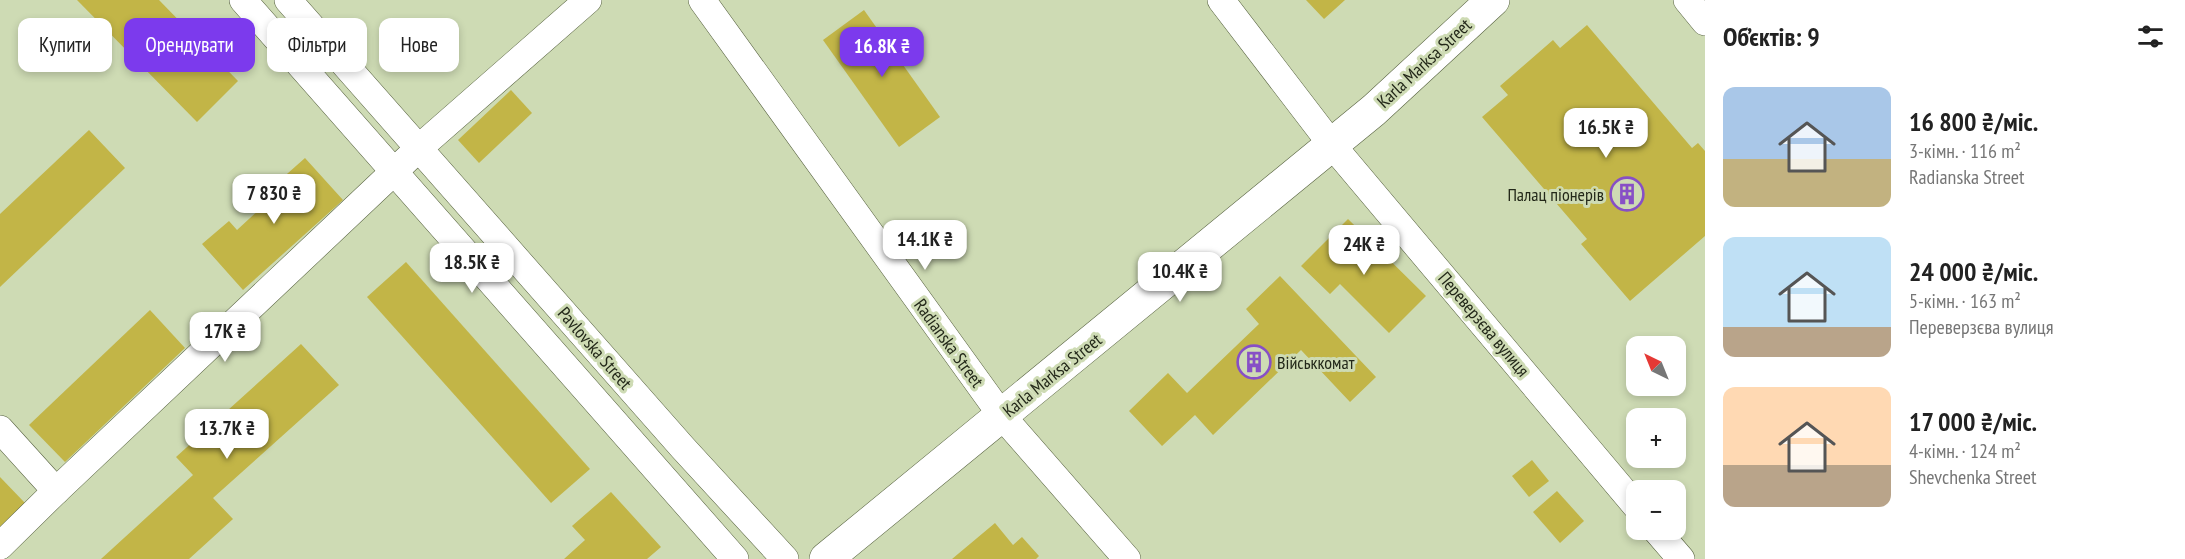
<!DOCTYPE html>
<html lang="uk">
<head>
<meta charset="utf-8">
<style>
  body { margin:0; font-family:"PT Sans Narrow",sans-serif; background:#f2f2f2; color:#222; height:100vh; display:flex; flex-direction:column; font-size:22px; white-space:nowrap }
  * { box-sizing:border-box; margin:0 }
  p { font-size:20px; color:#767676 }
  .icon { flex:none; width:33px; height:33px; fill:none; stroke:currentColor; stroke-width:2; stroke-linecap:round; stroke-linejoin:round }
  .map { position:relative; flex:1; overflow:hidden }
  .side { display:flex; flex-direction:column; background:#fff; width:480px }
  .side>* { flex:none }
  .hud { position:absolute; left:18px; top:18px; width:570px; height:54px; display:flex; gap:12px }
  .needle { width:39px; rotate:317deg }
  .controls { position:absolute; left:1626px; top:336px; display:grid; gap:12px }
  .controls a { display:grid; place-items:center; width:60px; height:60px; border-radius:12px; background:#fff; box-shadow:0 3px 9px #0003; font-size:30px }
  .price { position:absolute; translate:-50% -51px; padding:0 14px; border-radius:12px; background:#fff; color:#222; font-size:20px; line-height:39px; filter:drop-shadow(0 2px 3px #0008) }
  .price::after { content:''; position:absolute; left:50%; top:36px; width:18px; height:14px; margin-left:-9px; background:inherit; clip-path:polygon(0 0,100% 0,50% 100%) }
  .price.on { background:#7c3aed; color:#fff }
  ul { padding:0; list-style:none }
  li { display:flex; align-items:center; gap:18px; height:150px; padding:0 18px }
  li span { display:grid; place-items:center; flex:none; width:168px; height:120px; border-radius:12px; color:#555 }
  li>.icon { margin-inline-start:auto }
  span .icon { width:72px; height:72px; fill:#fffc; stroke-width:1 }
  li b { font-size:26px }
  h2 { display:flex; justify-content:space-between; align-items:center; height:72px; padding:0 18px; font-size:26px }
  .tag { padding:0 21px; border-radius:12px; background:#fff; box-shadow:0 3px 9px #0003; font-size:21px; line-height:54px }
  .tag.on { background:#7c3aed; color:#fff }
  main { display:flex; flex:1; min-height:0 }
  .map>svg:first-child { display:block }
  .building { fill:#c2b547 }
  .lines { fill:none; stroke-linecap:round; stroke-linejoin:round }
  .minor-casing { stroke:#56613f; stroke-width:28 }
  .tertiary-casing { stroke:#56613f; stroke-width:34 }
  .minor { stroke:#fff; stroke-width:27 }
  .tertiary { stroke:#fff; stroke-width:33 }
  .labels { text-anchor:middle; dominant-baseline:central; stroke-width:6; stroke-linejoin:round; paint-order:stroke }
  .street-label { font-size:18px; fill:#232819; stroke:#cedbb4 }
  .poi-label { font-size:18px; fill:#232819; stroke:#cedbb4; text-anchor:end }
</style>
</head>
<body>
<main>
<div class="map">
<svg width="1705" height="559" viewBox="0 0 1705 559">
  <rect width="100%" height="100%" fill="#cedbb4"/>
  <g class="building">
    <polygon points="77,0 159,0 238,81 197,122"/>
    <polygon points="1306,0 1345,0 1324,19"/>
    <polygon points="864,10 940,117 899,147 823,40"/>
    <polygon points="1587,25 1692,148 1698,143 1705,151 1705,236 1630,301 1581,244 1587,239 1482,117 1508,95 1500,86 1553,40 1560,48"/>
    <polygon points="511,90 532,113 479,163 458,140"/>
    <polygon points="89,130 125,168 0,287 0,214"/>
    <polygon points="305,158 343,200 243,290 202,244 229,221 237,230 284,187 279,181"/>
    <polygon points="1348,219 1426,296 1389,333 1340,284 1330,294 1301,266"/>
    <polygon points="406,262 590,469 551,503 367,297"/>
    <polygon points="1280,276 1376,377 1350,402 1301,350 1213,435 1195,415 1162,446 1129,411 1168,373 1187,393 1259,324 1246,309"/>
    <polygon points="150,310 185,348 65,462 29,425"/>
    <polygon points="301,344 339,385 213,498 233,519 189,559 101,559 193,475 176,457"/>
    <polygon points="1532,460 1549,481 1529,497 1512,476"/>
    <polygon points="0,477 25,503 0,527"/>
    <polygon points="1557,491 1584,521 1560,543 1533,512"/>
    <polygon points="611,492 661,547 647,559 564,559 585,540 572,526"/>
    <polygon points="995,523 1013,545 1022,537 1039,556 1036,559 952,559"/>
  </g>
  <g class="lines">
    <g class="minor-casing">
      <g id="minor">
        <polyline points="243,0 735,559"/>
        <polyline points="288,0 683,448 785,559"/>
        <polyline points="702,0 1002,416 1127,559"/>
        <polyline points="1221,0 1332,145 1636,506"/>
        <polyline points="1687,0 1705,22"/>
        <polyline points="0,429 56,491"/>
        <polyline points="1656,530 1681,559"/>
        <polyline points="0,546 56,491 419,148 588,0"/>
      </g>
    </g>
    <g class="tertiary-casing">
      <polyline id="tertiary" points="826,559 1374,110 1493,0"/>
    </g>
    <use href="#minor" class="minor"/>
    <use href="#tertiary" class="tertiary"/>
  </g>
  <defs>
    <g id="building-ring" transform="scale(1.725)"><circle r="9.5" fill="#cedbb4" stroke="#874fc6" stroke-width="1.5"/><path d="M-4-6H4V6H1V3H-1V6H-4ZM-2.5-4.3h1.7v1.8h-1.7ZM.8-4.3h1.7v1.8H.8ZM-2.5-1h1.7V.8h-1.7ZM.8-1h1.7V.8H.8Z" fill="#874fc6"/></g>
  </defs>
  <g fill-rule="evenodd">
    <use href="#building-ring" x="1627" y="194"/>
    <use href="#building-ring" x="1254" y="362"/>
  </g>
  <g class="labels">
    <g class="street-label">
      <text transform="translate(1424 63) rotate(-43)">Karla Marksa Street</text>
      <text transform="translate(1484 324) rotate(50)">Переверзєва вулиця</text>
      <text transform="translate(949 343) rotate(54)">Radianska Street</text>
      <text transform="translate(595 348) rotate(49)">Pavlovska Street</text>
      <text transform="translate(1052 375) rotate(-39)">Karla Marksa Street</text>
    </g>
    <g class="poi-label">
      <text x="1604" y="194">Палац піонерів</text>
      <text x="1277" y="362" text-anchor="start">Військкомат</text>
    </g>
  </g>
</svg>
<div class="controls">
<a><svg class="needle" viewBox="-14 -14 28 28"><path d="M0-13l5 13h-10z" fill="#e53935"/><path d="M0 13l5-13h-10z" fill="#767676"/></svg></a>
<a>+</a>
<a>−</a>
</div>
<b class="price on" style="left:882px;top:78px">16.8K ₴</b>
<b class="price" style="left:1606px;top:159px">16.5K ₴</b>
<b class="price" style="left:274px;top:225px">7 830 ₴</b>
<b class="price" style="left:925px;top:271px">14.1K ₴</b>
<b class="price" style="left:1364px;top:276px">24K ₴</b>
<b class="price" style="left:472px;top:294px">18.5K ₴</b>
<b class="price" style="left:1180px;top:303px">10.4K ₴</b>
<b class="price" style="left:225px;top:363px">17K ₴</b>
<b class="price" style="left:227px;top:460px">13.7K ₴</b>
<div class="hud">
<a class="tag">Купити</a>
<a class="tag on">Орендувати</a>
<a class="tag">Фільтри</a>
<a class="tag">Нове</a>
</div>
</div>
<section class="side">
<h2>Об’єктів: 9<svg class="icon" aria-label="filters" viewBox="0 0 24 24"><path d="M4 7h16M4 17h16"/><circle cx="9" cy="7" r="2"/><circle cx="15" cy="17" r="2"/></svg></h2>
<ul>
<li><span style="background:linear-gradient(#a9c7e8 60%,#c2b280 0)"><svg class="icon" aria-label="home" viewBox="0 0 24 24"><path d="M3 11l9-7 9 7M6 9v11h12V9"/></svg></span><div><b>16 800 ₴/міс.</b><p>3-кімн. · 116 m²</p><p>Radianska Street</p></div></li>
<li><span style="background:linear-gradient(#bfe0f5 75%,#b9a48a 0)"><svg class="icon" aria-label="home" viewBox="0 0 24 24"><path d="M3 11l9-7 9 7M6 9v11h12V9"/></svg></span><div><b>24 000 ₴/міс.</b><p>5-кімн. · 163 m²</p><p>Переверзєва вулиця</p></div></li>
<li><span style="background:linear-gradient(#ffd9b3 65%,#b9a48a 0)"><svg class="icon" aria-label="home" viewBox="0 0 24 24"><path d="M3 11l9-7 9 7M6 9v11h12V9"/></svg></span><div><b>17 000 ₴/міс.</b><p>4-кімн. · 124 m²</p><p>Shevchenka Street</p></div></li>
</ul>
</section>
</main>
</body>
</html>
